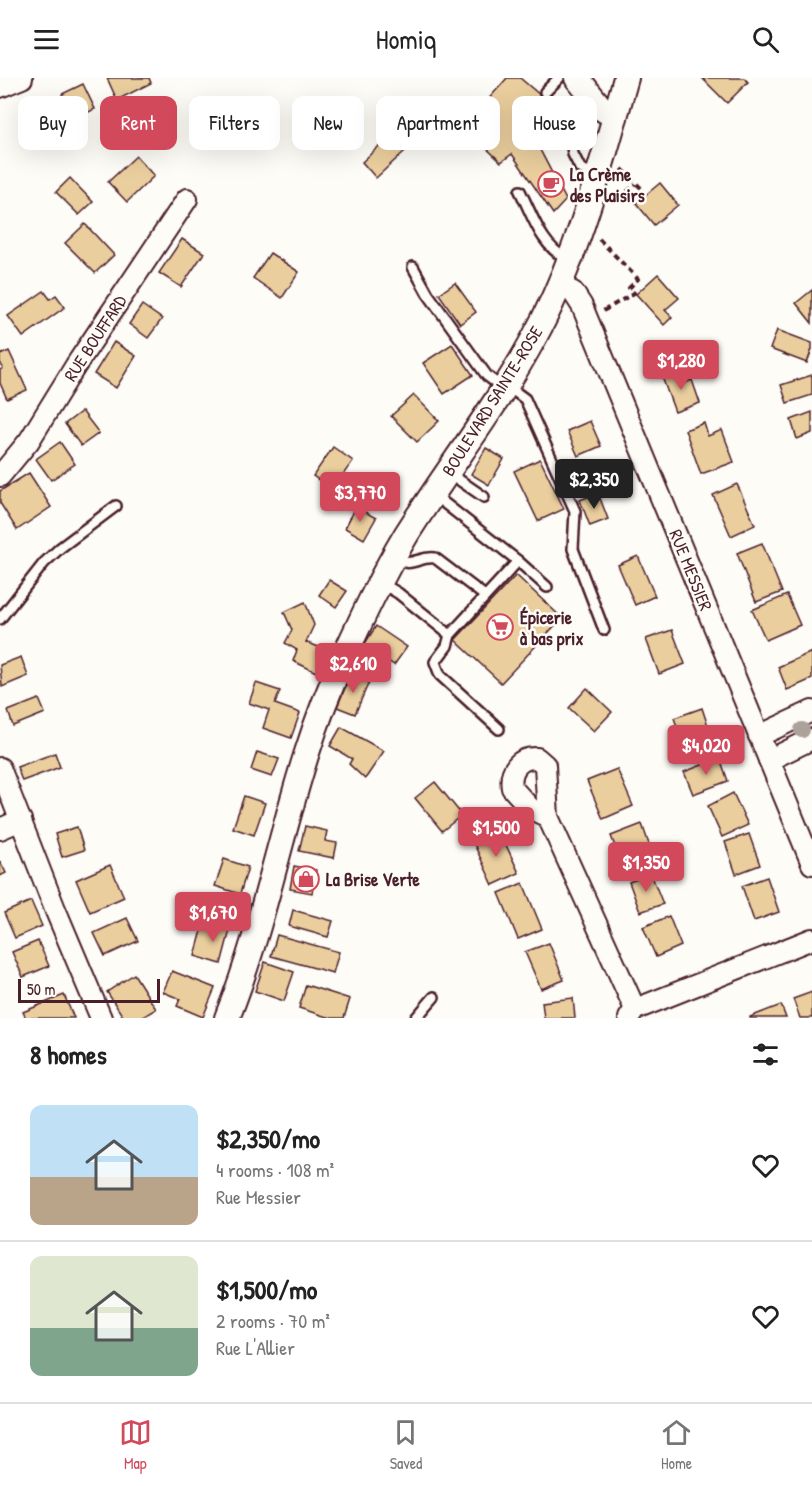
<!DOCTYPE html>
<html lang="en">
<head>
<meta charset="utf-8">
<style>
  body { margin:0; font-family:"Patrick Hand",sans-serif; background:#f6f6f6; color:#222; height:100vh; display:flex; flex-direction:column; font-size:22px; white-space:nowrap }
  * { box-sizing:border-box; margin:0 }
  p { font-size:20px; color:#767676 }
  .icon { flex:none; width:33px; height:33px; fill:none; stroke:currentColor; stroke-width:2; stroke-linecap:round; stroke-linejoin:round }
  .map { position:relative; height:940px; overflow:hidden }
  .drawer { display:flex; flex-direction:column; background:#fff; flex:1 }
  .drawer>* { flex:none }
  .hud { position:absolute; left:18px; top:18px; width:777px; height:54px; display:flex; gap:12px }
  .scale { position:absolute; left:18px; bottom:15px; width:142px; box-sizing:border-box; padding-left:6px; border:3px solid #4a1f2b; border-top:0; font-size:16px; line-height:21px; white-space:nowrap; color:#4a1f2b; -webkit-text-stroke:4px #fdfcf7; paint-order:stroke }
  .price { position:absolute; translate:-50% -51px; padding:0 14px; border-radius:6px; background:#d1495b; color:#fff; font-size:20px; line-height:39px; filter:drop-shadow(0 2px 3px #0008) }
  .price::after { content:''; position:absolute; left:50%; top:36px; width:18px; height:14px; margin-left:-9px; background:inherit; clip-path:polygon(0 0,100% 0,50% 100%) }
  .price.selected { background:#222; color:#fff }
  ul { padding:0; list-style:none }
  li { display:flex; align-items:center; gap:18px; height:150px; padding:0 30px }
  li+li { border-top:2px solid #e0e0e0 }
  li span { display:grid; place-items:center; flex:none; width:168px; height:120px; border-radius:12px; color:#555 }
  li>.icon { margin-inline-start:auto }
  span .icon { width:72px; height:72px; fill:#fffc; stroke-width:1 }
  li b { font-size:26px }
  h2 { display:flex; justify-content:space-between; align-items:center; height:72px; padding:0 30px; font-size:26px }
  .tag { padding:0 21px; border-radius:12px; background:#fff; box-shadow:0 6px 24px #0002; font-size:21px; line-height:54px }
  .tag.selected { background:#d1495b; color:#fff }
  header { display:flex; justify-content:space-between; align-items:center; height:78px; padding:0 30px; background:#fff; font-size:27px; font-weight:600 }
  .menu { display:flex; justify-content:space-around; align-items:center; height:84px; border-top:2px solid #e0e0e0; background:#fff; font-size:16px; color:#767676 }
  .menu a { display:grid; justify-items:center; gap:3px }
  .menu .selected { color:#d1495b }
  .map>svg:first-child { display:block }
  .building { fill:#eace9e; stroke:#4a1f2b; stroke-width:1.5 }
  .lines { fill:none; stroke-linecap:round; stroke-linejoin:round }
  .service-casing { stroke:#4a1f2b; stroke-width:14 }
  .minor-casing { stroke:#4a1f2b; stroke-width:24 }
  .tertiary-casing { stroke:#4a1f2b; stroke-width:28 }
  .path { stroke:#4a1f2b; stroke-width:4; stroke-dasharray:6 4.5; stroke-linecap:butt }
  .service { stroke:#fdfcf7; stroke-width:9 }
  .minor { stroke:#fdfcf7; stroke-width:20 }
  .tertiary { stroke:#fdfcf7; stroke-width:24 }
  .tree { fill:#aca29a }
  .labels { text-anchor:middle; dominant-baseline:central; stroke-width:5; stroke-linejoin:round; paint-order:stroke }
  .poi-label { font-size:18px; font-weight:bold; fill:#4a1f2b; stroke:#fdfcf7; text-anchor:start }
  .street-label { font-size:18px; fill:#4a1f2b; stroke:#fdfcf7 }
</style>
</head>
<body>
<header><svg class="icon" aria-label="menu" viewBox="0 0 24 24"><path d="M4 6h16M4 12h16M4 18h16"/></svg>Homiq<svg class="icon" aria-label="search" viewBox="0 0 24 24"><circle cx="10" cy="10" r="6"/><path d="M15 15l6 6"/></svg></header>
<div class="map">
<svg width="812" height="940" viewBox="0 0 812 940">
  <rect width="100%" height="100%" fill="#fdfcf7"/>
  <filter id="ink" filterUnits="userSpaceOnUse"><feTurbulence type="fractalNoise" baseFrequency=".0167" numOctaves="2"/><feDisplacementMap in="SourceGraphic" scale="12" xChannelSelector="R" yChannelSelector="G"/><feConvolveMatrix kernelMatrix="1 2 1 2 8 2 1 2 1" color-interpolation-filters="sRGB"/></filter>
  <g filter="url(#ink)">
    <g class="building">
      <polygon points="107,0 149,0 151,5 117,22"/>
      <polygon points="507,0 520,0 561,35 536,64 566,122 553,136 512,76 501,84 464,49"/>
      <polygon points="702,0 744,0 748,4 727,25"/>
      <polygon points="83,6 95,31 74,41 62,16"/>
      <polygon points="214,27 226,51 204,61 192,37"/>
      <polygon points="418,32 433,47 376,100 362,84"/>
      <polygon points="136,78 154,98 127,124 108,104"/>
      <polygon points="70,100 93,124 79,137 56,114"/>
      <polygon points="660,105 678,127 654,147 636,125"/>
      <polygon points="85,146 114,177 95,195 65,165"/>
      <polygon points="182,161 204,175 181,209 159,195"/>
      <polygon points="270,175 299,194 282,220 253,200"/>
      <polygon points="658,196 679,220 665,232 672,239 664,247 636,216"/>
      <polygon points="455,205 476,234 460,246 439,216"/>
      <polygon points="812,212 812,245 796,225"/>
      <polygon points="44,213 50,221 56,217 65,229 23,259 8,238"/>
      <polygon points="142,227 162,241 148,260 129,246"/>
      <polygon points="777,252 812,265 812,271 807,285 770,271"/>
      <polygon points="114,264 136,278 116,310 94,296"/>
      <polygon points="452,266 473,297 444,316 423,285"/>
      <polygon points="9,273 27,312 7,321 0,305 0,292 3,290 0,284 0,277"/>
      <polygon points="681,292 685,305 692,302 700,325 675,334 662,299"/>
      <polygon points="812,297 812,317 787,325 781,307"/>
      <polygon points="414,317 439,343 417,364 391,338"/>
      <polygon points="82,333 99,355 81,368 65,346"/>
      <polygon points="812,334 812,355 797,361 791,342"/>
      <polygon points="590,343 601,368 578,378 567,353"/>
      <polygon points="704,345 708,358 722,352 734,384 701,396 685,352"/>
      <polygon points="60,364 75,386 51,402 36,381"/>
      <polygon points="333,369 353,383 339,402 333,398 326,407 313,398"/>
      <polygon points="486,370 504,381 489,407 471,396"/>
      <polygon points="540,381 564,431 538,443 514,393"/>
      <polygon points="29,395 51,429 17,452 0,425 0,413"/>
      <polygon points="737,406 755,447 731,458 713,417"/>
      <polygon points="598,415 608,441 590,448 580,422"/>
      <polygon points="356,429 376,440 364,461 345,450"/>
      <polygon points="762,465 782,514 756,524 737,475"/>
      <polygon points="638,478 655,518 635,527 618,487"/>
      <polygon points="516,497 562,540 501,605 455,562"/>
      <polygon points="329,502 347,513 336,529 319,517"/>
      <polygon points="787,517 800,547 766,562 752,532"/>
      <polygon points="305,524 314,547 306,564 326,572 316,594 293,583 297,572 285,565 292,552 284,534"/>
      <polygon points="376,548 407,569 394,587 364,567"/>
      <polygon points="672,552 685,586 659,596 646,561"/>
      <polygon points="812,574 812,601 787,612 778,589"/>
      <polygon points="21,579 28,598 2,609 0,587"/>
      <polygon points="351,596 369,604 355,636 337,629"/>
      <polygon points="256,605 280,613 275,626 300,635 291,660 263,650 269,632 249,625"/>
      <polygon points="587,610 612,634 594,653 569,630"/>
      <polygon points="39,621 45,635 13,648 8,633"/>
      <polygon points="702,630 715,669 688,679 674,640"/>
      <polygon points="341,649 384,673 365,701 349,686 352,681 330,668"/>
      <polygon points="257,674 279,681 272,699 251,692"/>
      <polygon points="55,675 60,689 22,703 17,689"/>
      <polygon points="720,680 728,703 693,716 684,694"/>
      <polygon points="617,691 633,728 603,741 587,703"/>
      <polygon points="435,704 462,737 442,753 415,720"/>
      <polygon points="733,715 748,747 722,759 708,728"/>
      <polygon points="244,718 265,725 254,757 233,750"/>
      <polygon points="642,746 651,772 621,784 611,758"/>
      <polygon points="305,748 327,753 325,763 337,765 334,780 299,773"/>
      <polygon points="77,749 84,772 62,779 55,756"/>
      <polygon points="500,754 519,795 493,807 474,766"/>
      <polygon points="749,756 760,787 736,796 725,764"/>
      <polygon points="224,781 248,789 240,816 215,808"/>
      <polygon points="0,783 6,795 0,798"/>
      <polygon points="110,787 124,819 90,834 76,802"/>
      <polygon points="294,788 316,792 312,815 290,811"/>
      <polygon points="651,796 663,826 640,834 629,804"/>
      <polygon points="767,799 779,834 754,843 742,808"/>
      <polygon points="523,805 542,851 518,861 499,815"/>
      <polygon points="31,823 42,848 15,860 4,835"/>
      <polygon points="293,832 333,843 328,859 289,848"/>
      <polygon points="669,838 681,868 656,879 643,849"/>
      <polygon points="127,840 138,863 105,878 94,855"/>
      <polygon points="204,845 230,852 221,886 195,878"/>
      <polygon points="277,857 339,874 333,895 271,878"/>
      <polygon points="38,863 49,888 23,899 12,874"/>
      <polygon points="549,865 564,902 541,911 525,874"/>
      <polygon points="265,884 294,894 284,923 255,913"/>
      <polygon points="172,893 215,910 203,939 177,928 180,921 163,914"/>
      <polygon points="134,896 156,931 141,940 124,940 107,914"/>
      <polygon points="306,907 350,921 344,940 330,940 299,930"/>
      <polygon points="812,914 812,940 800,940 793,921"/>
      <polygon points="64,917 74,940 26,940 23,934"/>
      <polygon points="573,920 575,940 544,940 542,924"/>
      <polygon points="781,927 786,940 750,940 750,939"/>
    </g>
    <g class="lines">
      <g class="service-casing">
        <g id="service">
          <polyline points="545,14 559,0"/>
          <polyline points="591,21 576,40 570,57 573,76 580,90 597,98"/>
          <path d="M520 113C533 138 541 168 567 181"/>
          <polyline points="413,189 428,216 487,298 503,310"/>
          <polyline points="506,307 525,321 575,433 573,471 604,552"/>
          <polyline points="449,395 484,419"/>
          <polyline points="434,417 518,483 450,557 447,568 435,584 440,597 499,651"/>
          <path d="M395 481C413 490 418 478 435 480L485 518"/>
          <polyline points="518,483 547,509"/>
          <polyline points="381,505 398,515 450,557"/>
          <polyline points="0,541 44,485 60,470 116,428"/>
          <polyline points="416,940 434,919"/>
        </g>
      </g>
      <g class="minor-casing">
        <g id="minor">
          <polyline points="0,9 22,0"/>
          <polyline points="559,207 573,214 582,228 812,786"/>
          <polyline points="0,398 29,363 76,287 187,121"/>
          <polyline points="759,658 812,633"/>
          <polyline points="769,682 812,661"/>
          <polyline points="0,690 55,831 101,940"/>
          <path d="M548 739 531 731 512 710C509 692 519 679 537 680L545 687 548 739 635 931"/>
          <polyline points="0,751 21,742"/>
          <polyline points="629,940 635,931 641,929 812,861"/>
        </g>
      </g>
      <g class="tertiary-casing">
        <g id="tertiary">
          <polyline points="577,0 601,30 615,39"/>
          <path d="M227 940C274 823 289 696 343 581 362 540 382 497 406 457 448 390 498 327 535 258 577 181 602 84 626 0"/>
        </g>
      </g>
      <g class="path">
        <polyline points="622,91 642,111"/>
        <polyline points="619,121 636,106"/>
        <polyline points="599,161 638,201 629,210 634,215 603,233"/>
      </g>
      <use href="#service" class="service"/>
      <use href="#minor" class="minor"/>
      <use href="#tertiary" class="tertiary"/>
    </g>
    <circle class="tree" cx="802" cy="652" r="8"/>
  </g>
  <defs>
    <g id="cafe-ring" transform="scale(1.35)"><circle r="9.5" fill="#fdfcf7" stroke="#d1495b" stroke-width="1.5"/><path d="M-5.5-4.5H6V0H3Q3 3.5 0 3.5H-2.5Q-5.5 3.5-5.5 0ZM3-3.2v2h1.7v-2ZM-6 4.5H4V6H-6Z" fill="#d1495b"/></g>
    <g id="supermarket-ring" transform="scale(1.35)"><circle r="9.5" fill="#fdfcf7" stroke="#d1495b" stroke-width="1.5"/><path d="M-6-5.5h2.5l.6 2H6L4.5 2H-2.5L-4.4-4H-6ZM-1.5 3.2a1.3 1.3 0 1 0 .1 0ZM3 3.2a1.3 1.3 0 1 0 .1 0Z" fill="#d1495b"/></g>
    <g id="shop-ring" transform="scale(1.35)"><circle r="9.5" fill="#fdfcf7" stroke="#d1495b" stroke-width="1.5"/><path d="M-5-2.5h2.3a2.7 3.5 0 0 1 5.4 0H5L5.5 6h-11ZM-1.5-2.5h3a1.5 2.3 0 0 0-3 0Z" fill="#d1495b"/></g>
  </defs>
  <g fill-rule="evenodd">
    <use href="#cafe-ring" x="551" y="106"/>
    <use href="#supermarket-ring" x="500" y="549"/>
    <use href="#shop-ring" x="306" y="801"/>
  </g>
  <g class="labels">
    <g class="poi-label">
      <text x="570" y="96">La Crème<tspan x="570" dy="21">des Plaisirs</tspan></text>
      <text x="520" y="539">Épicerie<tspan x="520" dy="21">à bas prix</tspan></text>
      <text x="326" y="801">La Brise Verte</text>
    </g>
    <g class="street-label">
      <text transform="translate(95 260) rotate(-57)">RUE BOUFFARD</text>
      <text transform="translate(492 323) rotate(-58)">BOULEVARD SAINTE-ROSE</text>
      <text transform="translate(691 492) rotate(68)">RUE MESSIER</text>
    </g>
  </g>
</svg>
<div class="scale">50 m</div>
<b class="price" style="left:681px;top:313px">$1,280</b>
<b class="price selected" style="left:594px;top:432px">$2,350</b>
<b class="price" style="left:360px;top:445px">$3,770</b>
<b class="price" style="left:353px;top:616px">$2,610</b>
<b class="price" style="left:706px;top:698px">$4,020</b>
<b class="price" style="left:496px;top:780px">$1,500</b>
<b class="price" style="left:646px;top:815px">$1,350</b>
<b class="price" style="left:213px;top:865px">$1,670</b>
<div class="hud">
<a class="tag">Buy</a>
<a class="tag selected">Rent</a>
<a class="tag">Filters</a>
<a class="tag">New</a>
<a class="tag">Apartment</a>
<a class="tag">House</a>
</div>
</div>
<section class="drawer">
<h2>8 homes<svg class="icon" aria-label="filters" viewBox="0 0 24 24"><path d="M4 7h16M4 17h16"/><circle cx="9" cy="7" r="2"/><circle cx="15" cy="17" r="2"/></svg></h2>
<ul>
<li><span style="background:linear-gradient(#bfe0f5 60%,#b9a48a 0)"><svg class="icon" aria-label="home" viewBox="0 0 24 24"><path d="M3 11l9-7 9 7M6 9v11h12V9"/></svg></span><div><b>$2,350/mo</b><p>4 rooms · 108 m²</p><p>Rue Messier</p></div><svg class="icon" aria-label="heart" viewBox="0 0 24 24"><path d="M12 20l-8-8c-3-5 5-10 8-4 3-6 11-1 8 4z"/></svg></li>
<li><span style="background:linear-gradient(#dfe7d0 60%,#7fa58c 0)"><svg class="icon" aria-label="home" viewBox="0 0 24 24"><path d="M3 11l9-7 9 7M6 9v11h12V9"/></svg></span><div><b>$1,500/mo</b><p>2 rooms · 70 m²</p><p>Rue L'Allier</p></div><svg class="icon" aria-label="heart" viewBox="0 0 24 24"><path d="M12 20l-8-8c-3-5 5-10 8-4 3-6 11-1 8 4z"/></svg></li>
</ul>
</section>
<nav class="menu">
<a class="selected"><svg class="icon" aria-label="map" viewBox="0 0 24 24"><path d="M3 6l6-2 6 2 6-2v14l-6 2-6-2-6 2zM9 4v14M15 6v14"/></svg>Map</a>
<a><svg class="icon" aria-label="saved" viewBox="0 0 24 24"><path d="M7 4h10v16l-5-4-5 4z"/></svg>Saved</a>
<a><svg class="icon" aria-label="home" viewBox="0 0 24 24"><path d="M3 11l9-7 9 7M6 9v11h12V9"/></svg>Home</a>
</nav>
</body>
</html>
